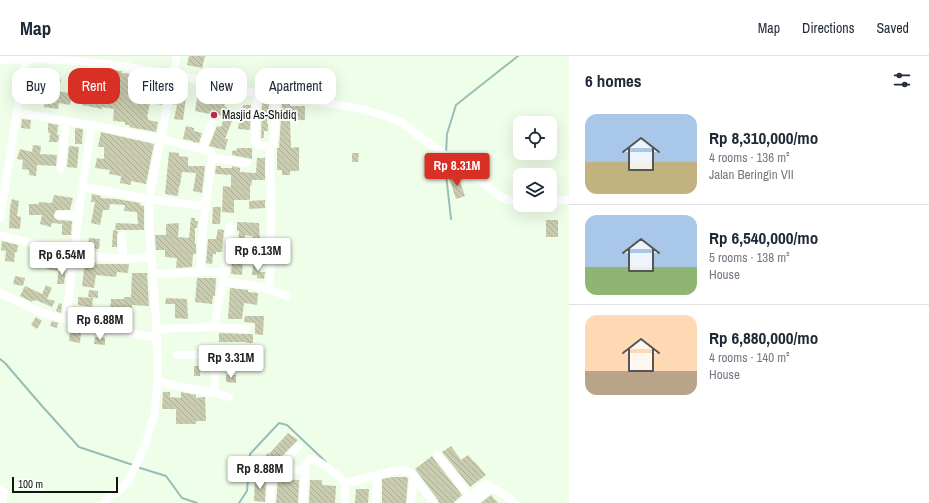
<!DOCTYPE html>
<html lang="en">
<head>
<meta charset="utf-8">
<style>
  body { margin:0; font-family:"Archivo Narrow",sans-serif; background:#f6f6f7; color:#1f2937; height:100vh; display:flex; flex-direction:column; font-size:15px; white-space:nowrap }
  * { box-sizing:border-box; margin:0 }
  p { font-size:13px; color:#747a83 }
  .icon { flex:none; width:22px; height:22px; fill:none; stroke:currentColor; stroke-width:2; stroke-linecap:round; stroke-linejoin:round }
  .map { position:relative; flex:1; overflow:hidden }
  .sheet { display:flex; flex-direction:column; background:#fff; width:360px }
  .sheet>* { flex:none }
  .guide { position:absolute; left:12px; top:12px; width:380px; height:36px; display:flex; gap:8px }
  .controls { position:absolute; left:513px; top:60px; display:grid; gap:8px }
  .controls a { display:grid; place-items:center; width:44px; height:44px; border-radius:8px; background:#fff; box-shadow:0 4px 16px #0002; font-size:20px }
  .scale { position:absolute; left:12px; bottom:10px; width:106px; box-sizing:border-box; padding-left:4px; border:2px solid #0f160d; border-top:0; font-size:11px; line-height:14px; white-space:nowrap; color:#0f160d; -webkit-text-stroke:3px #fff; paint-order:stroke }
  .price { position:absolute; translate:-50% -34px; padding:0 9px; border-radius:4px; background:#fff; color:#222; font-size:13px; line-height:26px; filter:drop-shadow(0 1px 2px #0008) }
  .price::after { content:''; position:absolute; left:50%; top:24px; width:12px; height:9px; margin-left:-6px; background:inherit; clip-path:polygon(0 0,100% 0,50% 100%) }
  .price.current { background:#d93025; color:#fff }
  ul { padding:0; list-style:none }
  li { display:flex; align-items:center; gap:12px; height:100px; padding:0 16px }
  li+li { border-top:1px solid #e0e1e3 }
  li span { display:grid; place-items:center; flex:none; width:112px; height:80px; border-radius:12px; color:#555 }
  li>.icon { margin-inline-start:auto }
  span .icon { width:48px; height:48px; fill:#fffc; stroke-width:1 }
  li b { font-size:17px }
  h2 { display:flex; justify-content:space-between; align-items:center; height:48px; padding:0 16px; font-size:17px }
  .chip { padding:0 14px; border-radius:12px; background:#fff; box-shadow:0 4px 16px #0002; font-size:14px; line-height:36px }
  .chip.current { background:#d93025; color:#fff }
  header { display:flex; align-items:center; gap:24px; box-sizing:border-box; height:56px; padding:0 20px; background:#fff; border-bottom:1px solid #e0e1e3 }
  header strong { font-size:19px }
  nav { display:flex; gap:22px; margin-inline-start:auto; font-size:14px }
  main { display:flex; flex:1; min-height:0 }
  .map>svg:first-child { display:block }
  .lines { fill:none; stroke-linecap:round; stroke-linejoin:round }
  .stream { stroke:#99bdb7; stroke-width:2 }
  .building { fill:url(#building-back-hatch); fill-rule:evenodd }
  .minor { stroke:#fff; stroke-width:8 }
  .poi-dot { fill:#bd2c4c; stroke:#fff; stroke-width:1.5 }
  .labels { text-anchor:middle; dominant-baseline:central; stroke-width:4; stroke-linejoin:round; paint-order:stroke }
  .poi-label { font-size:12px; fill:#0f160d; stroke:#fff; text-anchor:start }
</style>
</head>
<body>
<header>
<strong>Map</strong>
<nav><a>Map</a><a>Directions</a><a>Saved</a></nav>
</header>
<main>
<div class="map">
<svg width="569" height="447" viewBox="0 0 569 447">
  <defs>
    <pattern id="building-back-hatch" width="6" height="6" patternUnits="userSpaceOnUse"><rect width="6" height="6" fill="#c9ccae"/><path d="M-1 5l2 2M0 0l6 6M5-1l2 2" fill="none" stroke="#abae94"/></pattern>
  </defs>
  <rect width="100%" height="100%" fill="#effee9"/>
  <g class="lines">
    <g class="stream">
      <polyline points="446,98 447,78 456,49 518,0"/>
      <polyline points="446,104 446,118 451,163"/>
      <polyline points="0,303 5,307 42,350 79,391 133,409"/>
      <polyline points="137,411 166,420 182,442 197,447"/>
      <polyline points="239,447 247,435 250,398 279,367 287,369 326,406"/>
    </g>
  </g>
  <g class="building">
    <polygon points="189,0 205,0 202,12 187,9"/>
    <path d="M89 12 122 15V17L143 19 157 21 156 31 165 33 162 49 150 47 147 61H148V64L158 66 156 76 129 71 130 69H125V66L113 65 114 53 102 51V53L82 49 85 36H83L85 28 87 29ZM97 19 113 20 110 31 95 29Z"/>
    <polygon points="292,12 304,14 303,20 308,21 307,29 303,28 302,32 296,31 296,27 290,27"/>
    <polygon points="45,21 61,23 59,35 72,38 70,49 59,47 58,53 44,51 47,32 43,32"/>
    <polygon points="179,25 188,27 183,64 174,63 177,49 173,48 175,39 178,40 180,28 179,28"/>
    <polygon points="199,30 208,32 207,39 219,41 222,35 229,39 224,50 235,57 225,83 228,83 225,94 209,90 217,70 221,71 224,62 211,54 210,58 195,55"/>
    <polygon points="282,46 290,47 290,50 305,50 305,64 290,64 291,92 299,91 299,115 290,115 290,119 282,119 282,114 277,114 277,92 279,92"/>
    <polygon points="262,47 269,47 267,68 268,68 268,75 264,75 264,82 261,82"/>
    <polygon points="243,49 251,49 250,74 238,73 240,60 242,61"/>
    <polygon points="22,63 31,64 30,73 21,72"/>
    <polygon points="48,67 58,69 57,79 59,79 58,86 49,86 50,77 48,77"/>
    <polygon points="186,70 194,72 194,75 202,77 199,87 193,86 193,85 183,83"/>
    <polygon points="75,72 83,73 82,88 75,88"/>
    <polygon points="101,76 154,88 146,128 131,125 131,129 120,127 121,120 109,118 110,114 95,112 97,102 104,103 104,91 98,91"/>
    <polygon points="33,89 41,90 40,98 57,99 56,110 37,109 36,120 29,119 29,114 22,113 23,104 17,103 20,93 32,96"/>
    <polygon points="69,90 79,91 77,112 67,111"/>
    <polygon points="237,92 252,92 252,103 232,99 232,95 237,94"/>
    <polygon points="169,96 179,97 179,100 188,101 188,110 205,110 202,137 193,135 196,117 182,116 180,130 179,130 178,140 165,138"/>
    <polygon points="352,97 359,97 358,106 352,106"/>
    <polygon points="257,102 265,102 265,124 252,124 251,130 250,130 250,144 234,144 234,157 222,156 223,130 231,131 231,119 215,118 216,110 221,110 221,112 232,112 232,110 240,112 240,116 256,117"/>
    <polygon points="458,120 465,140 456,143 449,122"/>
    <polygon points="92,138 101,140 100,142 117,143 140,147 140,149 144,150 144,174 115,174 116,167 138,168 137,156 124,155 125,149 110,148 109,154 103,154 100,169 91,167 95,146 91,146"/>
    <polygon points="54,139 73,142 70,154 57,154 55,156 54,159 54,162 58,164 72,165 71,179 62,179 62,168 52,167 51,171 40,168 42,159 29,159 29,148 39,148 39,146 52,147"/>
    <polygon points="12,143 19,145 17,160 21,161 20,173 9,172 10,152"/>
    <polygon points="265,144 265,152 249,153 249,145"/>
    <polygon points="213,151 221,151 220,168 212,168"/>
    <polygon points="191,162 195,162 195,165 198,165 197,172 195,172 195,188 196,188 196,198 193,198 192,211 176,212 177,202 165,201 165,194 156,194 155,179 166,179 166,168 179,167 178,181 189,182"/>
    <rect x="546" y="164" width="12" height="17"/>
    <polygon points="237,166 259,167 260,188 253,188 253,180 245,179 242,219 231,218 232,206 237,206 239,175 237,175"/>
    <polygon points="218,173 224,174 222,196 216,196 216,198 213,198 212,208 206,207 208,183 216,183"/>
    <polygon points="113,174 118,175 117,180 117,191 112,191"/>
    <polygon points="89,182 100,183 99,193 88,192"/>
    <polygon points="2,185 18,189 17,196 15,196 14,206 5,205 6,195 1,194"/>
    <polygon points="85,206 97,207 96,208 129,208 128,217 117,216 116,221 96,219 94,232 82,230"/>
    <polygon points="47,207 58,209 57,215 46,213"/>
    <polygon points="253,209 260,209 260,216 265,216 264,223 257,222 257,219 252,219"/>
    <polygon points="59,213 66,213 64,228 57,228"/>
    <polygon points="132,217 147,217 149,250 132,249 132,252 120,252 120,257 110,256 111,243 124,243 124,241 131,241"/>
    <polygon points="15,220 25,222 23,230 13,228"/>
    <polygon points="197,222 216,222 215,240 213,240 212,248 195,246"/>
    <polygon points="46,229 52,232 47,243 55,245 52,251 36,244 36,245 33,244 32,246 20,240 25,230 42,238"/>
    <polygon points="230,232 248,234 248,236 258,237 257,249 244,247 242,263 228,263"/>
    <polygon points="89,234 98,235 98,242 88,241"/>
    <polygon points="78,241 93,242 92,251 78,249"/>
    <polygon points="166,242 187,243 188,263 175,262 175,248 165,248"/>
    <polygon points="59,247 62,248 61,257 56,255"/>
    <polygon points="245,260 264,260 263,279 255,278 255,267 244,266"/>
    <polygon points="36,261 42,265 37,273 31,269"/>
    <polygon points="52,265 58,267 57,272 50,270"/>
    <polygon points="70,275 81,277 80,287 69,285"/>
    <polygon points="219,277 246,278 253,278 253,287 246,287 246,286 219,286"/>
    <polygon points="95,281 105,282 105,289 94,288"/>
    <rect x="220" y="302" width="9" height="9"/>
    <polygon points="194,310 201,310 200,320 194,320"/>
    <polygon points="226,319 236,319 236,327 226,326"/>
    <polygon points="163,336 170,336 170,341 181,342 181,336 196,339 196,342 205,341 206,365 196,365 196,368 176,368 176,353 162,353"/>
    <polygon points="288,377 298,384 273,409 269,417 260,410 266,403 264,402 268,397 269,398"/>
    <polygon points="451,390 461,404 468,399 474,406 474,405 486,419 470,431 442,396"/>
    <polygon points="432,400 434,403 462,439 453,447 439,447 438,444 415,413"/>
    <polygon points="255,421 266,422 265,446 254,445"/>
    <polygon points="394,421 406,421 408,422 406,447 382,447 382,423"/>
    <polygon points="278,423 299,424 298,447 276,447"/>
    <polygon points="310,424 322,424 322,429 336,430 335,447 309,447"/>
    <polygon points="356,433 369,433 368,447 355,447"/>
    <polygon points="491,439 498,447 481,447"/>
  </g>
  <g class="lines">
    <g class="minor">
      <polyline points="26,2 17,56 66,65 92,69"/>
      <path d="M0 4C68 0 137 10 204 25 222 29 239 34 257 37 293 43 329 46 365 54 377 58 390 60 402 67L503 142 509 144H520"/>
      <polyline points="257,37 255,85 258,89 270,91"/>
      <polyline points="202,94 212,66"/>
      <polyline points="212,102 247,107"/>
      <polyline points="61,113 66,65"/>
      <polyline points="83,131 156,144 206,150"/>
      <polyline points="550,145 569,144"/>
      <polyline points="59,159 78,160"/>
      <polyline points="0,162 17,56"/>
      <polyline points="0,179 74,198 76,183 80,146 92,69 169,85 208,95 211,97 212,102 203,169 200,216 159,218 153,219"/>
      <polyline points="122,180 123,203 151,201"/>
      <polyline points="200,216 225,216"/>
      <polyline points="223,226 251,229 268,233 271,214 271,164 270,91 273,88 274,82 277,40"/>
      <polyline points="268,233 287,240"/>
      <polyline points="0,237 40,256 66,264 157,282"/>
      <polyline points="66,264 74,198 123,203"/>
      <polyline points="214,271 225,216 230,170"/>
      <polyline points="157,273 214,271 246,273"/>
      <polyline points="177,299 209,299 214,300 215,337"/>
      <polyline points="158,326 215,337 229,341"/>
      <polyline points="438,400 470,440"/>
      <polyline points="277,413 298,391"/>
      <polyline points="0,434 4,436 2,447"/>
      <polyline points="104,447 109,441 120,434 129,424 145,390 154,359 158,326 157,282 153,219 150,186 149,142 177,0"/>
      <path d="M270 447 272 422 277 413H293L305 415 306 408 310 403C323 405 336 419 346 427L393 415 403 414 411 417 434 447"/>
      <polyline points="303,447 305,415"/>
      <polyline points="345,447 346,427"/>
      <polyline points="376,447 377,420"/>
      <polyline points="411,447 414,421"/>
      <polyline points="461,447 486,428 506,440 515,447"/>
      <polyline points="472,447 492,432"/>
    </g>
  </g>
  <circle class="poi-dot" cx="214" cy="59" r="4"/>
  <g class="labels">
    <g class="poi-label">
      <text x="222" y="59">Masjid As-Shidiq</text>
    </g>
  </g>
</svg>
<div class="controls">
<a><svg class="icon" aria-label="locate" viewBox="0 0 24 24"><circle cx="12" cy="12" r="6"/><path d="M12 2v4M12 18v4M2 12h4M18 12h4"/></svg></a>
<a><svg class="icon" aria-label="layers" viewBox="0 0 24 24"><path d="M12 4l9 5-9 5-9-5zM3 14l9 5 9-5"/></svg></a>
</div>
<div class="scale">100 m</div>
<b class="price current" style="left:457px;top:131px">Rp 8.31M</b>
<b class="price" style="left:258px;top:216px">Rp 6.13M</b>
<b class="price" style="left:62px;top:220px">Rp 6.54M</b>
<b class="price" style="left:100px;top:285px">Rp 6.88M</b>
<b class="price" style="left:231px;top:323px">Rp 3.31M</b>
<b class="price" style="left:260px;top:434px">Rp 8.88M</b>
<div class="guide">
<a class="chip">Buy</a>
<a class="chip current">Rent</a>
<a class="chip">Filters</a>
<a class="chip">New</a>
<a class="chip">Apartment</a>
</div>
</div>
<section class="sheet">
<h2>6 homes<svg class="icon" aria-label="filters" viewBox="0 0 24 24"><path d="M4 7h16M4 17h16"/><circle cx="9" cy="7" r="2"/><circle cx="15" cy="17" r="2"/></svg></h2>
<ul>
<li><span style="background:linear-gradient(#a9c7e8 60%,#c2b280 0)"><svg class="icon" aria-label="home" viewBox="0 0 24 24"><path d="M3 11l9-7 9 7M6 9v11h12V9"/></svg></span><div><b>Rp 8,310,000/mo</b><p>4 rooms · 136 m²</p><p>Jalan Beringin VII</p></div></li>
<li><span style="background:linear-gradient(#a9c7e8 65%,#8fb573 0)"><svg class="icon" aria-label="home" viewBox="0 0 24 24"><path d="M3 11l9-7 9 7M6 9v11h12V9"/></svg></span><div><b>Rp 6,540,000/mo</b><p>5 rooms · 138 m²</p><p>House</p></div></li>
<li><span style="background:linear-gradient(#ffd9b3 70%,#b9a48a 0)"><svg class="icon" aria-label="home" viewBox="0 0 24 24"><path d="M3 11l9-7 9 7M6 9v11h12V9"/></svg></span><div><b>Rp 6,880,000/mo</b><p>4 rooms · 140 m²</p><p>House</p></div></li>
</ul>
</section>
</main>
</body>
</html>
